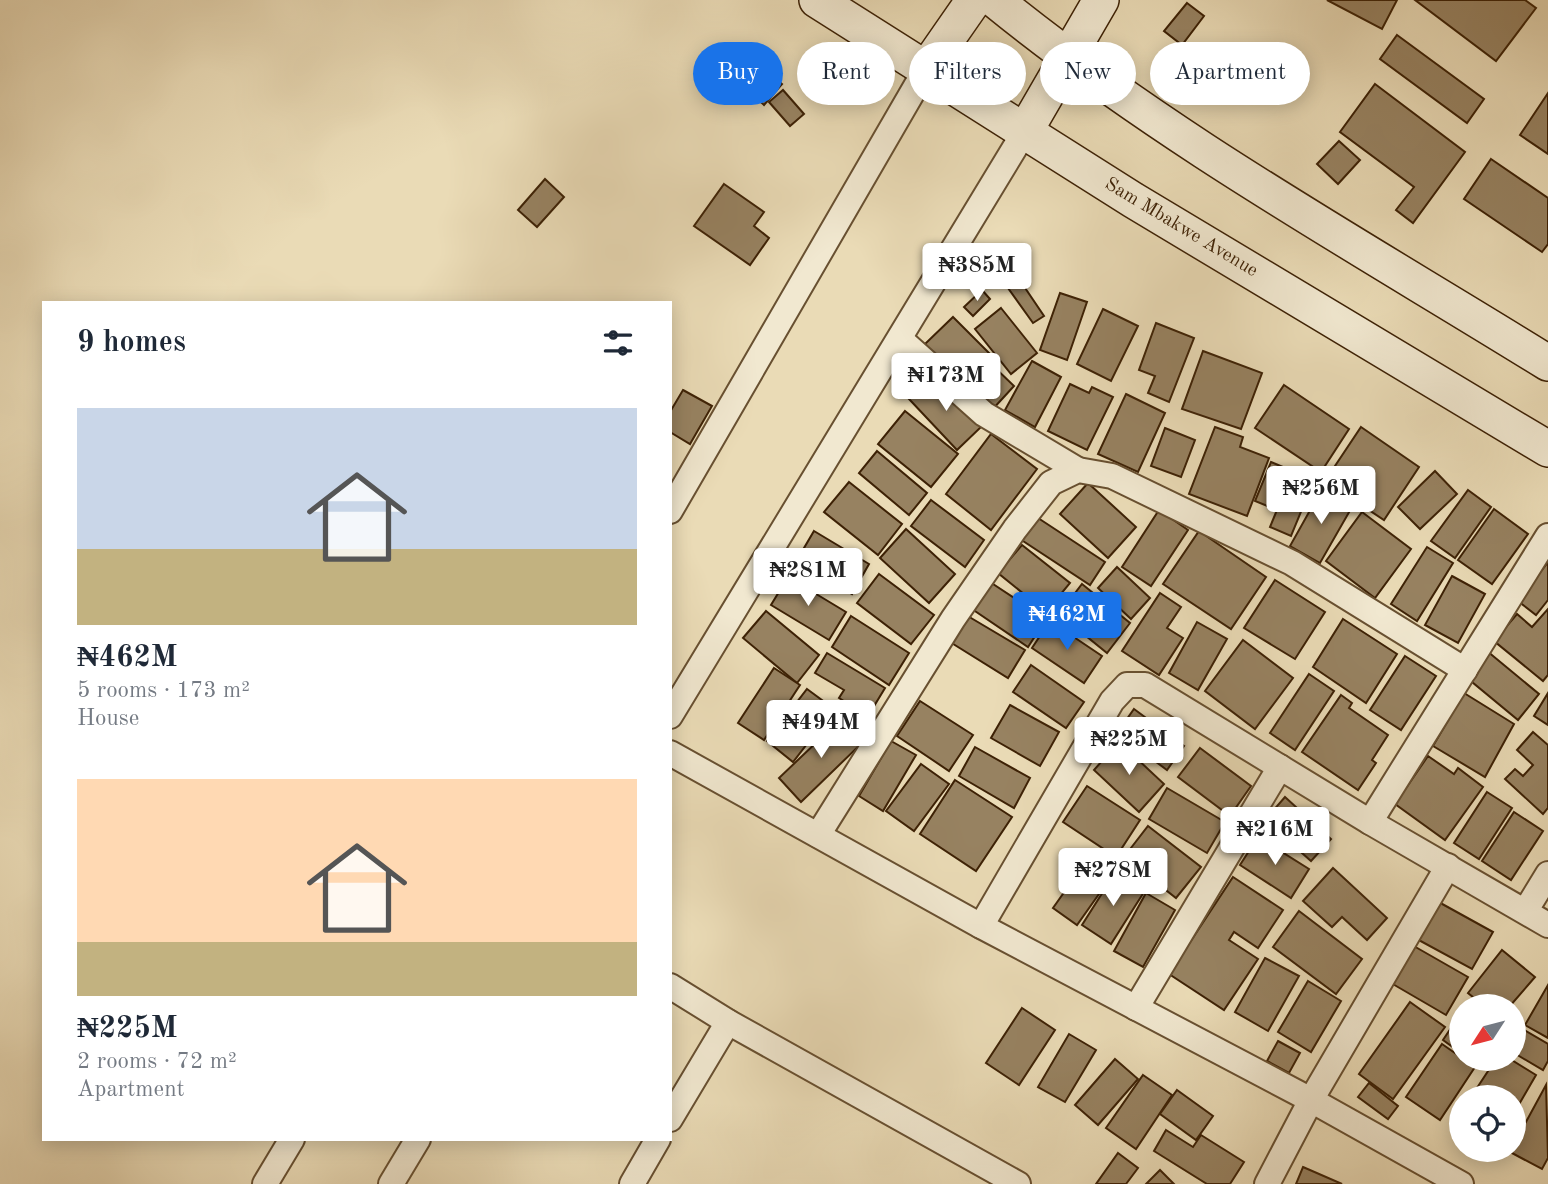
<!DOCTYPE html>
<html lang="en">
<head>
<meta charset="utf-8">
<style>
  body { margin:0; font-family:"Old Standard TT",serif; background:#f6f6f7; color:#1f2937; height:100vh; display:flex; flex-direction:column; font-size:26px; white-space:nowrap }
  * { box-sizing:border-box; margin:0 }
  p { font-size:23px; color:#747a83 }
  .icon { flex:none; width:38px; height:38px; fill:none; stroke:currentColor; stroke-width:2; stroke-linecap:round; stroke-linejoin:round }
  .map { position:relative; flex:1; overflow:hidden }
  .sheet { position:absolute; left:42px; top:301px; width:630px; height:840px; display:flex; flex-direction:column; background:#fff; border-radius:0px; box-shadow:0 4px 18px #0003 }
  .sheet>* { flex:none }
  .hud { position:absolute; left:693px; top:42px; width:665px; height:63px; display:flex; gap:14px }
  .needle { width:46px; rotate:234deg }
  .buttons { position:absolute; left:1449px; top:994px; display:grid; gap:14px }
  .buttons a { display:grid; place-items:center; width:77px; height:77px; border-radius:50%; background:#fff; box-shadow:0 4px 18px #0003; font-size:35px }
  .price { position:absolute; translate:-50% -60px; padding:0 16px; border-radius:7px; background:#fff; color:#222; font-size:23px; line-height:46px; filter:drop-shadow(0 2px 4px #0008) }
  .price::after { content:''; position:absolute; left:50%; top:42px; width:21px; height:16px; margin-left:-10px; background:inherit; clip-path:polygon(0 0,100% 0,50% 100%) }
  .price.current { background:#1a73e8; color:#fff }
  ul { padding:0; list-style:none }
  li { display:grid; align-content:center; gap:14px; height:371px; padding:0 35px }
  li span { display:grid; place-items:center; height:217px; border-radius:0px; color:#555 }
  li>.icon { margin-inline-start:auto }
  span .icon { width:126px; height:126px; fill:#fffc; stroke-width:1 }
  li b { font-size:30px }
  h2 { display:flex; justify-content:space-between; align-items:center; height:84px; padding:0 35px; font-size:30px }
  .chip { padding:0 24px; border-radius:32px; background:#fff; box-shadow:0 4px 18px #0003; font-size:24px; line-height:63px }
  .chip.current { background:#1a73e8; color:#fff }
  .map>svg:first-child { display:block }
  .building { fill:#978261; stroke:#3d2105; stroke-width:2 }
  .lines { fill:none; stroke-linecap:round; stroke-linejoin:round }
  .street-casing { stroke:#685031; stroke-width:28 }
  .secondary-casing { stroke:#3d2105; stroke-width:38 }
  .street { stroke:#f1e8d0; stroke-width:24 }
  .secondary { stroke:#f1e8d0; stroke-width:35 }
  .labels { text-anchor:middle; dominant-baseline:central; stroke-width:6; stroke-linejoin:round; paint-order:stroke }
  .street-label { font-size:19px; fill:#3d2105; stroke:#f1e8d0 }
</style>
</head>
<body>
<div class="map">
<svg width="1548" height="1184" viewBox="0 0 1548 1184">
  <rect width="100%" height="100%" fill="#eadbb6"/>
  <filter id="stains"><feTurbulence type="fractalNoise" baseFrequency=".00286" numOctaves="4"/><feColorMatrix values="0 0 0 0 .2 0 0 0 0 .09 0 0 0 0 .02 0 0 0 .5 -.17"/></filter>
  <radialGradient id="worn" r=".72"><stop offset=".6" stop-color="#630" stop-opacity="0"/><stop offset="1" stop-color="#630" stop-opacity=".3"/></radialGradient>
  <g class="building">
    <polygon points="1327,0 1397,0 1382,29"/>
    <polygon points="1415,0 1525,0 1536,8 1496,61"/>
    <polygon points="1187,3 1204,16 1182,45 1164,31"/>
    <polygon points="1397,35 1484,99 1467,123 1380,59"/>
    <polygon points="763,67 782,84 764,105 745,88"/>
    <polygon points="1375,84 1465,152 1413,223 1396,210 1414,187 1340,132"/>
    <polygon points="783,90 804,114 790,126 769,102"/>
    <polygon points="1548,93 1548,154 1520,135"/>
    <polygon points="1339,141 1360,160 1338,184 1317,164"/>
    <polygon points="1491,159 1548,198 1548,244 1542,252 1464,199"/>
    <polygon points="545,179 564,197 537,227 518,210"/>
    <polygon points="724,184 764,212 754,226 769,238 750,265 694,226"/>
    <polygon points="1015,273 1044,316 1033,323 1003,281"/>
    <polygon points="982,290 990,299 973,316 964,307"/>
    <polygon points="1060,293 1087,302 1067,360 1040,350"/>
    <polygon points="1001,308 1037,353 1011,374 975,329"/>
    <polygon points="1103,309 1138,326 1111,381 1077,364"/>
    <polygon points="953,317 991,355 963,383 925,344"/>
    <polygon points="1156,323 1194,338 1169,402 1148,393 1155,376 1139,370"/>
    <polygon points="1203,351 1262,373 1241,429 1182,409"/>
    <polygon points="1032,361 1061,377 1035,427 1005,410"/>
    <polygon points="989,362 1014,386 991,411 966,387"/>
    <polygon points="934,375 982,426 957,450 909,399"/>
    <polygon points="1070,384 1089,393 1092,387 1113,397 1087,450 1048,431"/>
    <polygon points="1284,385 1349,429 1321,472 1255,428"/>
    <polygon points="683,390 712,406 690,444 670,432 670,412"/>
    <polygon points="1126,394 1165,413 1138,472 1098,454"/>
    <polygon points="905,411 958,454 931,487 878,444"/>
    <polygon points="1215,427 1243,437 1240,447 1269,458 1247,516 1189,494"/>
    <polygon points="1361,427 1419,467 1384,520 1325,481"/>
    <polygon points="1165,428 1195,440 1181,477 1151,466"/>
    <polygon points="991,434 1037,469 991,530 946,494"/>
    <polygon points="877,451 927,493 909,515 859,473"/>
    <polygon points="1271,462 1314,480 1291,536 1270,527 1277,510 1255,501"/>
    <polygon points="1435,471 1457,494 1420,529 1398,507"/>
    <polygon points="849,482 902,524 878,555 824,512"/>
    <polygon points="1088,483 1136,527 1108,558 1060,514"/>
    <polygon points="1322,489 1352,507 1320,563 1290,546"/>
    <polygon points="1468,490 1491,507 1455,558 1431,541"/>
    <polygon points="931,500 984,540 965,567 911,526"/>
    <polygon points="1494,509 1528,534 1492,584 1458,560"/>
    <polygon points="1159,510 1188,530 1151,586 1122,567"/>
    <polygon points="1362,512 1411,549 1375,598 1326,561"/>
    <polygon points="1035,516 1105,562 1090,585 1020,539"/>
    <polygon points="906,529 955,574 929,603 880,558"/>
    <polygon points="814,531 869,564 852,594 797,560"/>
    <polygon points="1199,531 1266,577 1231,629 1163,584"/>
    <polygon points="1022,545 1070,583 1046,612 998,573"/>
    <polygon points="1427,547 1453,563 1417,621 1391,604"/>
    <polygon points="1548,562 1548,600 1536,615 1518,601"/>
    <polygon points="1117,567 1150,598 1131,619 1098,588"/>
    <polygon points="879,574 934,615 911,644 857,603"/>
    <polygon points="1452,576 1485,594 1458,643 1425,625"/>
    <polygon points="788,577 846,612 829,640 771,605"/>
    <polygon points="1275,580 1325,612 1295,659 1244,628"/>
    <polygon points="990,582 1046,619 1028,647 972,609"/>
    <polygon points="1082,584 1130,623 1107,653 1059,614"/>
    <polygon points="1160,593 1181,607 1167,628 1183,638 1159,675 1122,651"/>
    <polygon points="1548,609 1548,675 1543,681 1494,641 1517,614 1532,627"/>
    <polygon points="766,611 819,655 797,683 743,638"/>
    <polygon points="966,615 1025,650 1008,678 950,642"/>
    <polygon points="851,616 909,653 889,685 832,647"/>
    <polygon points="1343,619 1397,654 1366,703 1313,667"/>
    <polygon points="1050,621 1102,656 1084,683 1032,648"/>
    <polygon points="1197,622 1227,639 1198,690 1169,673"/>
    <polygon points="1243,640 1293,678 1255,729 1205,691"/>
    <polygon points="1487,651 1539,694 1518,720 1466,677"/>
    <polygon points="827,653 885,688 868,716 839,698 844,690 815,673"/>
    <polygon points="1405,656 1436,676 1401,730 1370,710"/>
    <polygon points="1031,665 1084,702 1066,728 1013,692"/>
    <polygon points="774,668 800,685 764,740 738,723"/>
    <polygon points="1309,674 1334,691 1295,750 1270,733"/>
    <polygon points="807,689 834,709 793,762 767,741"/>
    <polygon points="1464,693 1514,724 1485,777 1433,746"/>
    <polygon points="1548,693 1548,725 1534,716"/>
    <polygon points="1341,695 1352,703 1349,708 1388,735 1372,760 1376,763 1358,790 1302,752"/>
    <polygon points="920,701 973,735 949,771 897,736"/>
    <polygon points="1010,705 1059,732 1040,766 991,738"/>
    <polygon points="1134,709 1184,746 1167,770 1117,733"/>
    <polygon points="842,718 864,741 801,802 779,778"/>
    <polygon points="1533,732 1548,745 1548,808 1543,814 1505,779 1515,769 1523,776 1533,765 1517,750"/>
    <polygon points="891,741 916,755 883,811 859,796"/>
    <polygon points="1119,742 1164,784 1139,812 1094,770"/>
    <polygon points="975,747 1030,778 1014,808 959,776"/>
    <polygon points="1200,748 1251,786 1230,816 1178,777"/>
    <polygon points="1428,756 1454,774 1458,768 1483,787 1445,840 1395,804"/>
    <polygon points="921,764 949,784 914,831 886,811"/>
    <polygon points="955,780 1012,817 976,871 920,834"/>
    <polygon points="1087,786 1140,820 1116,857 1063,822"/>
    <polygon points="1167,788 1225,822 1207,853 1149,819"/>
    <polygon points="1487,792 1512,808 1479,859 1454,843"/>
    <polygon points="1285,797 1331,839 1311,861 1265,820"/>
    <polygon points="1514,812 1543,831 1511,880 1482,861"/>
    <polygon points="1148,826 1201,867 1176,898 1124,857"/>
    <polygon points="1258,837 1309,869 1291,898 1240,865"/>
    <polygon points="1087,860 1111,877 1077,925 1053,908"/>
    <polygon points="1333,868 1387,918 1367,940 1342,917 1332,927 1303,901"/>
    <polygon points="1115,873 1144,892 1111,944 1082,925"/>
    <polygon points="1233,877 1283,910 1258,948 1234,932 1229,940 1258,959 1224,1010 1169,974"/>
    <polygon points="1146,893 1175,910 1143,967 1114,951"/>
    <polygon points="1435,900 1493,932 1472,969 1415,938"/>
    <polygon points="1299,911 1362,959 1336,994 1273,947"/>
    <polygon points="1412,945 1468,977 1446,1015 1391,983"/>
    <polygon points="1502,950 1535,977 1510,1006 1484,1006 1468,993"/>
    <polygon points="1265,958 1299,976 1268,1031 1235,1012"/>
    <polygon points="1308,981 1341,1001 1311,1052 1278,1032"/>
    <polygon points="1548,985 1548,1038 1525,1025"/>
    <polygon points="1410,1002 1445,1027 1393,1099 1359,1074"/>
    <polygon points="1022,1008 1055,1030 1019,1085 986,1063"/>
    <polygon points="1461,1013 1461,1053 1443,1040"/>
    <polygon points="1514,1024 1548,1044 1548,1061 1543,1070 1514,1053"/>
    <polygon points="1069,1034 1096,1050 1065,1102 1038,1087"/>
    <polygon points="1278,1041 1300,1053 1289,1073 1267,1061"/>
    <polygon points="1442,1044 1475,1067 1440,1120 1406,1097"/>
    <polygon points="1115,1059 1138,1079 1098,1125 1075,1105"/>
    <polygon points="1496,1059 1510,1059 1536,1075 1514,1113 1514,1097 1471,1097"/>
    <polygon points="1143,1075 1172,1095 1136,1149 1106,1128"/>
    <polygon points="1369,1083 1398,1106 1388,1119 1358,1097"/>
    <polygon points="1546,1085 1548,1158 1542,1169 1510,1152 1514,1150 1514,1144"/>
    <polygon points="1177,1090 1213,1116 1196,1140 1160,1114"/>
    <polygon points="1166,1130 1193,1147 1201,1135 1244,1162 1230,1184 1207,1184 1154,1151"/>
    <polygon points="1118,1153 1138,1168 1126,1184 1096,1184"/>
    <polygon points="1303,1167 1342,1184 1296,1184"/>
    <polygon points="1160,1170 1174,1184 1146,1184"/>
  </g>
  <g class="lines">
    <g class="street-casing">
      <g id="street">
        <polyline points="900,339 984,414 1078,470"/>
        <polyline points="670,511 926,69"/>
        <polyline points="670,716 1025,131"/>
        <polyline points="670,753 981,926 1311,1100 1461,1184"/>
        <polyline points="1370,822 1548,536"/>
        <polyline points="818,835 953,619 1015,529 1051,483 1078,470 1112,476 1292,563 1465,670"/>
        <polyline points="1526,910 1548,874"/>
        <polyline points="981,926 1112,701 1127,685 1145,685 1370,822 1548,925"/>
        <polyline points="670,986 728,1022 1018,1184"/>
        <polyline points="1136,1008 1280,767"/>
        <polyline points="670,1119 728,1022"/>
        <polyline points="265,1184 292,1139"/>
        <polyline points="391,1184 418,1139"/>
        <polyline points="632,1184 658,1139"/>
        <polyline points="1267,1184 1311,1100 1448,866"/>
      </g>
    </g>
    <g class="secondary-casing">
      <g id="secondary">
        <polyline points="817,0 1133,200 1548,449"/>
        <path d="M995 0C1166 139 1361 247 1548 363"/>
        <polyline points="926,69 974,0"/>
        <polyline points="1025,131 1101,0"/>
      </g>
    </g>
    <use href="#street" class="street"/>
    <use href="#secondary" class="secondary"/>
  </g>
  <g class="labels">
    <g class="street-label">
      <text transform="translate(1181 228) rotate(31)">Sam Mbakwe Avenue</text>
    </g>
  </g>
  <rect width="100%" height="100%" filter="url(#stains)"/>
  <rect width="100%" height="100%" fill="url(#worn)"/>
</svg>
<div class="buttons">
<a><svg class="needle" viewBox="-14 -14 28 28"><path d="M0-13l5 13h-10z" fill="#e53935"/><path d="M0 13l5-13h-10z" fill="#747a83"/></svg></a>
<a><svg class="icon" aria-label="locate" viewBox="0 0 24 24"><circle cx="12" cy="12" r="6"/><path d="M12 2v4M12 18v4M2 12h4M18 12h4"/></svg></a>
</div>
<b class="price" style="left:977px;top:303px">₦385M</b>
<b class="price" style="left:946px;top:413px">₦173M</b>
<b class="price" style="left:1321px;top:526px">₦256M</b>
<b class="price" style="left:808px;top:608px">₦281M</b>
<b class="price current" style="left:1067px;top:652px">₦462M</b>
<b class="price" style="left:821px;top:760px">₦494M</b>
<b class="price" style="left:1129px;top:777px">₦225M</b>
<b class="price" style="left:1275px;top:867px">₦216M</b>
<b class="price" style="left:1113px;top:908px">₦278M</b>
<div class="hud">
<a class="chip current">Buy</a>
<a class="chip">Rent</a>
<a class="chip">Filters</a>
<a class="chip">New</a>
<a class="chip">Apartment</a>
</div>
<section class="sheet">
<h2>9 homes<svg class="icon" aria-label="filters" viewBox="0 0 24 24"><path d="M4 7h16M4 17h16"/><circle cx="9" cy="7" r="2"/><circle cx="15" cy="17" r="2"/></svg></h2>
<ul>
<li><span style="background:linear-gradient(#c9d6e8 65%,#c2b280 0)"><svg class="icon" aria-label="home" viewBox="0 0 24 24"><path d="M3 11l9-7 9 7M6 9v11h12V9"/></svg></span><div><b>₦462M</b><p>5 rooms · 173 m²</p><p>House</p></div></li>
<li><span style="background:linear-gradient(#ffd9b3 75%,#c2b280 0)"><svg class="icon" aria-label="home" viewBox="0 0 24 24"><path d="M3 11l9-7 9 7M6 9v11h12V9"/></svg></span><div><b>₦225M</b><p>2 rooms · 72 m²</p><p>Apartment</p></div></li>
</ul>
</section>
</div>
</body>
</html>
